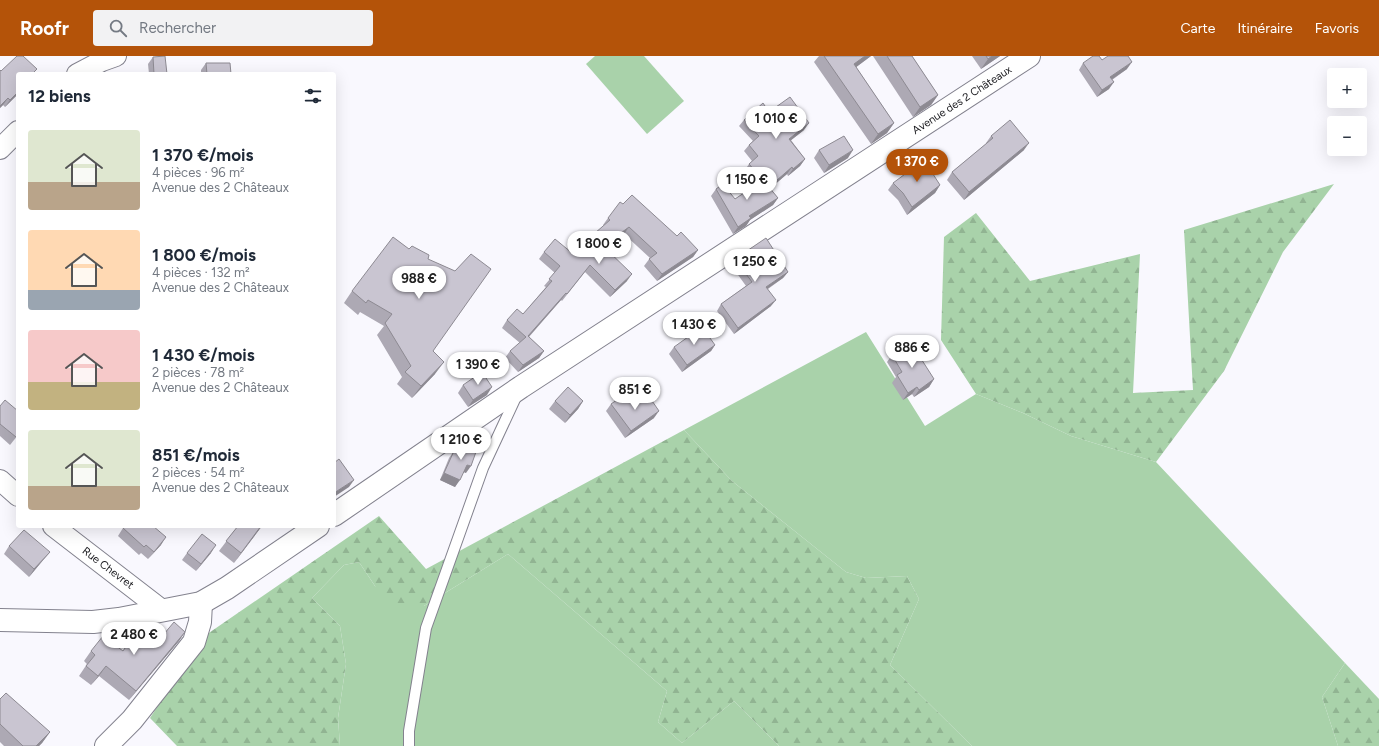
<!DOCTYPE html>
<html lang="fr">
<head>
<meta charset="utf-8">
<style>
  body { margin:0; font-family:Figtree,sans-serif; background:#f2f2f3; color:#1f2937; height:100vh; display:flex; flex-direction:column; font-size:15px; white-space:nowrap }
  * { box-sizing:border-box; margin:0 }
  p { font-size:13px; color:#747a83 }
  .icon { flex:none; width:22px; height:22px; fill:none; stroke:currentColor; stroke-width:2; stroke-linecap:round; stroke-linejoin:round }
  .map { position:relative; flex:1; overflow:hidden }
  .drawer { position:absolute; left:16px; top:16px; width:320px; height:456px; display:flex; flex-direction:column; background:#fff; border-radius:4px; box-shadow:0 4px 16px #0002 }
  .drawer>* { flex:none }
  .fabs { position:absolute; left:1327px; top:12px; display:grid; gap:8px }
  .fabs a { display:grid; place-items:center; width:40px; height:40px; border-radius:4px; background:#fff; box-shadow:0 4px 16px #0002; font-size:20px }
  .price { position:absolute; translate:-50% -34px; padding:0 9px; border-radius:14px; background:#fff; color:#222; font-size:13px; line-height:26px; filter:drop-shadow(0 1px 2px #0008) }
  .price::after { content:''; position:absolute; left:50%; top:24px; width:12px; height:9px; margin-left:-6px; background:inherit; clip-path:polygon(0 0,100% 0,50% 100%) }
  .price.active { background:#b45309; color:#fff }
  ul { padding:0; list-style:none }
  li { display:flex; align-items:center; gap:12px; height:100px; padding:0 12px }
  li span { display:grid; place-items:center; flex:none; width:112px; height:80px; border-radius:4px; color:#555 }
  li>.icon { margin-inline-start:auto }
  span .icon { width:48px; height:48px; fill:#fffc; stroke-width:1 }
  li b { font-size:17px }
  h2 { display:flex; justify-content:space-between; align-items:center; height:48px; padding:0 12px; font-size:17px }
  header { display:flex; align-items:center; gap:24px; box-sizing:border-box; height:56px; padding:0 20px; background:#b45309; color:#fff }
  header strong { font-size:19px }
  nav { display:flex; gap:22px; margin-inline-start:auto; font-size:14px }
  .search { width:280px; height:36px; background:#f2f2f3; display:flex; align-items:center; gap:10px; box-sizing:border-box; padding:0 14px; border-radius:4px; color:#747a83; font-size:15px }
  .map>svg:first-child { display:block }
  .green { fill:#a9d2aa }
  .forest { fill:url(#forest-firs) }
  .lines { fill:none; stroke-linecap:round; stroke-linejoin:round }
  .lane-casing { stroke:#83828e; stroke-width:12 }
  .street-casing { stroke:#83828e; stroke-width:22 }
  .secondary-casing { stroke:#83828e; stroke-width:24 }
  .lane { stroke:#fff; stroke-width:10 }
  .street { stroke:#fff; stroke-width:20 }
  .secondary { stroke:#fff; stroke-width:22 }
  .wall { fill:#ada9b4 }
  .shaded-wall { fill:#8d8a92 }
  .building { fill:#c9c5d1; stroke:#8d8a92 }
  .labels { text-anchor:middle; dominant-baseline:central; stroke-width:4; stroke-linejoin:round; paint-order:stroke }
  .street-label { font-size:11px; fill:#1a1a1e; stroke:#fff }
</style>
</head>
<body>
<header>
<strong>Roofr</strong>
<div class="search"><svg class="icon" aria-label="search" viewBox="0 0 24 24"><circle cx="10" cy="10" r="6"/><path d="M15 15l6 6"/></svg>Rechercher</div>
<nav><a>Carte</a><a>Itinéraire</a><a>Favoris</a></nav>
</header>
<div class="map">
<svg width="1379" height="690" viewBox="0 0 1379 690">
  <defs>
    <pattern id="forest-firs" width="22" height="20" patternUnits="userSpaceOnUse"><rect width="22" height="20" fill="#a9d2aa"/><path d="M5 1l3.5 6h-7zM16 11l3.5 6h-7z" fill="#91b492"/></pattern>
  </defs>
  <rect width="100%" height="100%" fill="#f9f8fe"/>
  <g class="green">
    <polygon points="595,0 644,0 684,45 647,78 586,8"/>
    <polygon points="866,276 925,370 976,338 1023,357 1071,380 1156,406 1345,607 1322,641 1338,690 972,690 890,609 919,543 907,520 866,522 846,516 732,425 684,374"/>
    <polygon points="508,498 667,635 658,666 682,687 734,645 779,690 340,690 338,662 346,608 340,570 312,542 344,509 359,506 375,530 424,550"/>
  </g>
  <g class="forest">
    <polygon points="1334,128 1283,196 1224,315 1156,406 1071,380 1023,357 976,338 941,284 944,181 976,157 1030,225 1140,198 1133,337 1193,334 1184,174"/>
    <polygon points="684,374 732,425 846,516 866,522 907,520 919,543 890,609 972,690 779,690 734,645 682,687 658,666 667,635 508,498 424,550 396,551 375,530 359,506 344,509 312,542 340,570 346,608 338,662 340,690 177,690 150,662 203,581 379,460 426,513"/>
    <polygon points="1345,607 1379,643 1379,690 1338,690 1322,641"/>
  </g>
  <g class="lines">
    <g class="lane-casing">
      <polyline id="lane" points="409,690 409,675 426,572 483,412 517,339"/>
    </g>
    <g class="street-casing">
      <g id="street">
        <polyline points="77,18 102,5 116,0"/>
        <polyline points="0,93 18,75"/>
        <polyline points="0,424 18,440"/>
        <polyline points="53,470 162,554"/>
      </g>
    </g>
    <g class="secondary-casing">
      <g id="secondary">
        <polyline points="334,459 521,331 1029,0"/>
        <polyline points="0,564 93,566 119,563 201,547 227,532 318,470"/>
        <polyline points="106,690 132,664 194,586 200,566 201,547"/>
      </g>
    </g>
    <use href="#lane" class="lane"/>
    <use href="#street" class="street"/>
    <use href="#secondary" class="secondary"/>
  </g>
  <g class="wall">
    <polygon points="819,0 871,0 856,11 894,67 887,77 871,88 814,6"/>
    <polygon points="873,0 912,0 938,39 931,49 913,61"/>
    <polygon points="972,0 1000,0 981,13"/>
    <polygon points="153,1 167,18 149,18 148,8"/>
    <polygon points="1102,4 1127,13 1112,24 1109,33 1097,41 1079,14 1083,7"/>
    <polygon points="206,7 231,18 201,18 201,14"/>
    <polygon points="0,14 1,15 18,18 18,38 5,51 3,49 0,52"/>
    <polygon points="769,56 804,74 791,84 805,103 800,110 788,120 787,118 770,132 778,142 773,149 750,164 746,170 733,178 711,140 716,133 735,143 756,129 745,114 749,108 752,105 744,95 749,89 753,85 739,70 744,64"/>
    <polygon points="991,80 1024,94 964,144 947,124 952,116 986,88 986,87"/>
    <polygon points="819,94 848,102 824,117 814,102"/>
    <polygon points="893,127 940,129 935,137 907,159 898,144 888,134"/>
    <polygon points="623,148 677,180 698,194 693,201 657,225 644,210 650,202 624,178 605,192 627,225 610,241 585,216 562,245 561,244 529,281 544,295 539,302 518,316 505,302 510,295 520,287 502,272 507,264 523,258 546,231 544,230 555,217 539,203 544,196 572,197 604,170 603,169 608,162"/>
    <polygon points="409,193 428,203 433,295 435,318 412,342 397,328 402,321 377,279 384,270 360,256 358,259 344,247 352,235"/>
    <polygon points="735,203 788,216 783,222 768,233 771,250 734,278 717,255 721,248 746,230 731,209"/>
    <polygon points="715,289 711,295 682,316 669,298 674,291"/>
    <polygon points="892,299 934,323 929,331 914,341 912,338 903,344 892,327 896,321 887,306"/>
    <polygon points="463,329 487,339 468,351 458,337"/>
    <polygon points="555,345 583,345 578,353 565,367 549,353"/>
    <polygon points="611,348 635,348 654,362 625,382 606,355"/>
    <polygon points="0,350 18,379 10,389 0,380"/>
    <polygon points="462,387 466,417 463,416 455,431 440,424 449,402 454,395 456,397"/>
    <polygon points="238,470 262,470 234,507 219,495"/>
    <polygon points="123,472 161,489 148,503 141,497 139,499 118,480"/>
    <polygon points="9,490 50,496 44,503 29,521 4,498"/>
    <polygon points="187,497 211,497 196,515 182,504"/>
    <polygon points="185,576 179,585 129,644 99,620 91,629 79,620 87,608 84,605 91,595 123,595 149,582 159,584"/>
    <polygon points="0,643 50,676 42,687 39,690 4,690 0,686"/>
  </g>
  <g class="shaded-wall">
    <polygon points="865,0 871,0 847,18 854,8"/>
    <polygon points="992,0 1000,0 981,13 988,3"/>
    <polygon points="1132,6 1127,13 1105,28 1110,21"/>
    <polygon points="1114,26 1109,33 1097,41 1102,34"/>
    <polygon points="18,36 18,38 5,51 10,44"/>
    <polygon points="938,39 931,49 913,61 920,51"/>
    <polygon points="8,42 3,49 0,52 0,50"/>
    <polygon points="809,67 804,74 785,89 789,83"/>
    <polygon points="894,67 887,77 871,88 878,78"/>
    <polygon points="1029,87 1024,94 964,144 969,136"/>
    <polygon points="853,94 848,102 824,117 829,109"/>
    <polygon points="805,103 800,110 788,120 793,113"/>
    <polygon points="792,111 787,118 764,138 768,131"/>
    <polygon points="940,129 935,137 907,159 912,151"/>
    <polygon points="778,142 773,149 750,164 746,170 733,178 738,171 749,160"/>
    <polygon points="629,171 624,178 598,197 603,190"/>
    <polygon points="698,194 693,201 657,225 662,218"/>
    <polygon points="788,216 783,222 761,237 766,231"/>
    <polygon points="632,218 627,225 610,241 615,234"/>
    <polygon points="566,237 561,244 523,287 528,280"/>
    <polygon points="776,244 771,250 734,278 738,272"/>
    <polygon points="715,289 711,295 682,316 687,309"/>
    <polygon points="544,295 539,302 518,316 523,309"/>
    <polygon points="444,306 435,318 412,342 421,330"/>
    <polygon points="934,323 929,331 914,341 919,334"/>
    <polygon points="492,331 487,339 468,351 473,344"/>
    <polygon points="917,331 912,338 903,344 908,337"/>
    <polygon points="583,345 578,353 565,367 570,359"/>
    <polygon points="659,355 654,362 625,382 631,375"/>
    <polygon points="467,409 471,410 466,417 462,415"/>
    <polygon points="444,417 460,424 455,431 440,424"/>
    <polygon points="354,424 349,431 334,441 334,437"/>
    <polygon points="261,470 262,470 234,507 241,497"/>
    <polygon points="166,481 161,489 148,503 154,496"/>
    <polygon points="216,489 211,497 196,515 201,508"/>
    <polygon points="50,496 44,503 29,521 34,513"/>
    <polygon points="185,576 179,585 129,644 136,635"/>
    <polygon points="106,610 99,620 91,629 98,620"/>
    <polygon points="50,676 42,687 39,690 36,690"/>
  </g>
  <g class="building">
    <polygon points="17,0 23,0 37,13 32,18 18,18 18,36 10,44 8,42 0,50 0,14 1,15"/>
    <polygon points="165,0 167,18 154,18 153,1"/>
    <polygon points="824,0 865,0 854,8 894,67 878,78"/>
    <polygon points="887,0 912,0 938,39 920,51"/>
    <polygon points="986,0 992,0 988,3"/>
    <polygon points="1093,0 1099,0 1102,4 1108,0 1128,0 1132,6 1110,21 1114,26 1102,34 1083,7"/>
    <polygon points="206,7 230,7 231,18 207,18"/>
    <polygon points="790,41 809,67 789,83 805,103 793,113 792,111 769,131 749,108 758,100 749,89 759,80 744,64 763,47 769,56"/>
    <polygon points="1010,64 1029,87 969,136 952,116 993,82 991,80"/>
    <polygon points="844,80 853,94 829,109 819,94"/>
    <polygon points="924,104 940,129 912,151 903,137 893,127"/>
    <polygon points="763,124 778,142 749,160 751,162 738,171 716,133 723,128 735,143"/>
    <polygon points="632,139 677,180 681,176 698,194 662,218 649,203 657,197 629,171 603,190 632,218 615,234 590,209 567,238 566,237 528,280 544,295 523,309 510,295 526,281 507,264 517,253 523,258 552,225 549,223 560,210 544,196 555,183 572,197 610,164 608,162 620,146 623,148"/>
    <polygon points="393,181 409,193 412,190 429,199 428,203 455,215 471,198 491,213 433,295 444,306 421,330 405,316 411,310 385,267 392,258 368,244 366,247 352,235"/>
    <polygon points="766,182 788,216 766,231 776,244 738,272 721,248 752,226 735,203"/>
    <polygon points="702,271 715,289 687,309 674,291"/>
    <polygon points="911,287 934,323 919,334 917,331 908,337 897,319 902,316 892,299"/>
    <polygon points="482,316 492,331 473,344 463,329"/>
    <polygon points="568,331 583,345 570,359 555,345"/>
    <polygon points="627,337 635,348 648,339 659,355 631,375 611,348"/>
    <polygon points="5,344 18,355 18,378 16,381 0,368 0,350"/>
    <polygon points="462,387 477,393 471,410 467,409 460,424 444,417 454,395 458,397"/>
    <polygon points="339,403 354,424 334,437 334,407"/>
    <polygon points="125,470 153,470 166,481 154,496 146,489 144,491 123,472"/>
    <polygon points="238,470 261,470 241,497 226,485"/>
    <polygon points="24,474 50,496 34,513 9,490"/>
    <polygon points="202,478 216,489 201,508 187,497"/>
    <polygon points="174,566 185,576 136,635 106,610 98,620 86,610 95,599 91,595 103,580 123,595 138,573 149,582 152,578 159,584"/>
    <polygon points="6,637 50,676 36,690 23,690 0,668 0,643"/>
  </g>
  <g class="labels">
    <g class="street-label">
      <text transform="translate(962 44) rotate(-33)">Avenue des 2 Châteaux</text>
      <text transform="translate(108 512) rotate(37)">Rue Chevret</text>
    </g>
  </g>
</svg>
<div class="fabs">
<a>+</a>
<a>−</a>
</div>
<b class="price" style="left:776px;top:84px">1 010 €</b>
<b class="price active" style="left:917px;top:127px">1 370 €</b>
<b class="price" style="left:747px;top:145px">1 150 €</b>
<b class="price" style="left:599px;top:209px">1 800 €</b>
<b class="price" style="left:755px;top:227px">1 250 €</b>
<b class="price" style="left:419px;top:244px">988 €</b>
<b class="price" style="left:694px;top:290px">1 430 €</b>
<b class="price" style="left:912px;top:313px">886 €</b>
<b class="price" style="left:478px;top:330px">1 390 €</b>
<b class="price" style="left:635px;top:355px">851 €</b>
<b class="price" style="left:461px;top:405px">1 210 €</b>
<b class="price" style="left:134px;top:600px">2 480 €</b>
<section class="drawer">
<h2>12 biens<svg class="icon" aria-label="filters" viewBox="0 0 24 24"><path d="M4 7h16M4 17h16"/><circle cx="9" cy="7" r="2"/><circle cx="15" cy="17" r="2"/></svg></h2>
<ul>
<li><span style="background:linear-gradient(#dfe7d0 65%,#b9a48a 0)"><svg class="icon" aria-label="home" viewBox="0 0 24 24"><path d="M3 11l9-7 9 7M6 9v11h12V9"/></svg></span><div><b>1 370 €/mois</b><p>4 pièces · 96 m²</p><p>Avenue des 2 Châteaux</p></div></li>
<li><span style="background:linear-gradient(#ffd9b3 75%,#9aa5b1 0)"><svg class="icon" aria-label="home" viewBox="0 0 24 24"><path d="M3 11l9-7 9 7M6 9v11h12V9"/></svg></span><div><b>1 800 €/mois</b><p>4 pièces · 132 m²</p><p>Avenue des 2 Châteaux</p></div></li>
<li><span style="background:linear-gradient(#f6c9c9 65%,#c2b280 0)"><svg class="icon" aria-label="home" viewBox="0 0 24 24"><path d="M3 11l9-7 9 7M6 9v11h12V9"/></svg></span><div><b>1 430 €/mois</b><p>2 pièces · 78 m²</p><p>Avenue des 2 Châteaux</p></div></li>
<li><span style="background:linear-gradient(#dfe7d0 70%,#b9a48a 0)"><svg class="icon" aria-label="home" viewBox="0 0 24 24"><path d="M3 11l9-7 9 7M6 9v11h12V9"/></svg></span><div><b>851 €/mois</b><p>2 pièces · 54 m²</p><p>Avenue des 2 Châteaux</p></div></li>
</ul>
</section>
</div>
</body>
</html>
